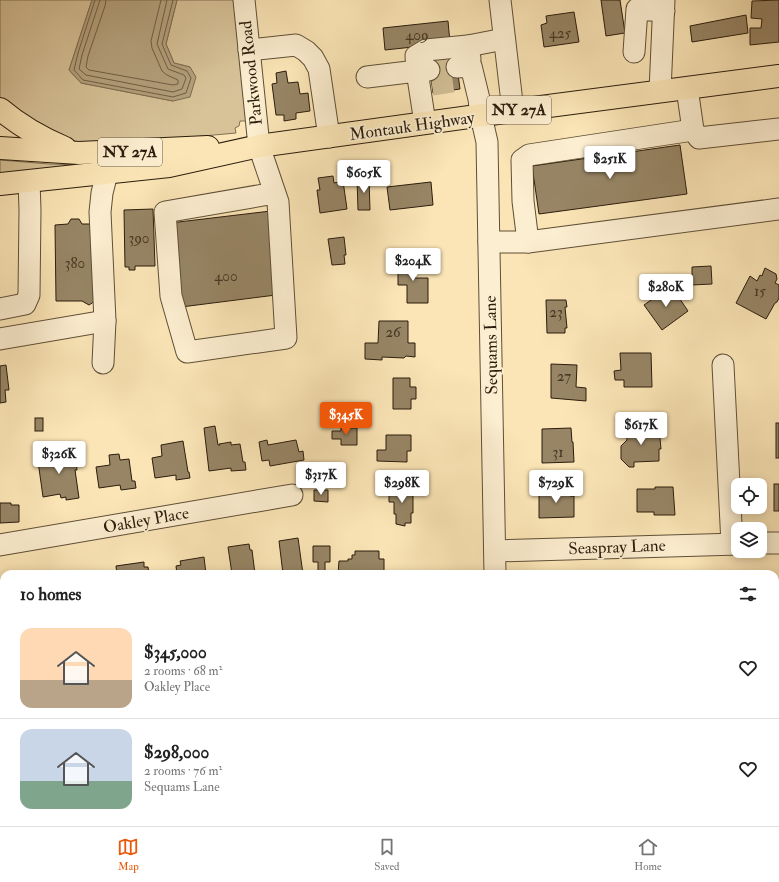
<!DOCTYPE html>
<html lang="en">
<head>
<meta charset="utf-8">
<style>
  body { margin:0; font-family:"IM FELL Double Pica",serif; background:#f2f2f2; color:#222; height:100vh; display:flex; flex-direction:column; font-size:15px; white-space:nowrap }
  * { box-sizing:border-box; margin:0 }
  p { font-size:13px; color:#767676 }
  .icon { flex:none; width:22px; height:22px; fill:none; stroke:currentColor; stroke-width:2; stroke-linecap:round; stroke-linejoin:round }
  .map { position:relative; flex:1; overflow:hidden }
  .sheet { position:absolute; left:0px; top:570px; width:779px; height:256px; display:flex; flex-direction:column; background:#fff; border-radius:12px 12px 0 0; box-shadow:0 2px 10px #0003 }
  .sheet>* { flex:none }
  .fabs { position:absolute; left:731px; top:478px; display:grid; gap:8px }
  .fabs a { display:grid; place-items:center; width:36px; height:36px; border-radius:8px; background:#fff; box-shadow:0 2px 10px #0003; font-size:20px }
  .price { position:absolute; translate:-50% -34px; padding:0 9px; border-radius:4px; background:#fff; color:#222; font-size:13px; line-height:26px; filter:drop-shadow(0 1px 2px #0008) }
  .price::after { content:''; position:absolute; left:50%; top:24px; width:12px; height:9px; margin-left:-6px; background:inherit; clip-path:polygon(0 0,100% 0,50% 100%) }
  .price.on { background:#ea580c; color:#fff }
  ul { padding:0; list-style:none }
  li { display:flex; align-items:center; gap:12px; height:100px; padding:0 20px }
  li+li { border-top:1px solid #e0e0e0 }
  li span { display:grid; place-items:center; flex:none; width:112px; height:80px; border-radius:12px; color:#555 }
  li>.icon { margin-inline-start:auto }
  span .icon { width:48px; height:48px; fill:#fffc; stroke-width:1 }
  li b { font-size:17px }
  h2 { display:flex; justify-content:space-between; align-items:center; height:48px; padding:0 20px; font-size:17px }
  .menu { display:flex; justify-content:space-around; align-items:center; height:56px; border-top:1px solid #e0e0e0; background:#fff; font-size:11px; color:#767676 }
  .menu a { display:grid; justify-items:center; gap:2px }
  .menu .on { color:#ea580c }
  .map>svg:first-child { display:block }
  .green { fill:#d8c399; stroke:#827053 }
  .water { fill:#b4a17d; stroke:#7d6c50 }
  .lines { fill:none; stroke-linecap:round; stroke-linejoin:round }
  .shore { stroke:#705f45; stroke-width:1 }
  .building { fill:#978565; stroke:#2b1d0d }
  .minor-tunnel { stroke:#d1bd94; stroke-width:21; stroke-dasharray:21 10; stroke-linecap:butt }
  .minor-casing { stroke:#5f4f37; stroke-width:23 }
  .major-casing { stroke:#2b1d0d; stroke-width:24 }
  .minor { stroke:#fceed0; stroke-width:21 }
  .major { stroke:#fbe5b6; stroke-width:22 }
  .labels { text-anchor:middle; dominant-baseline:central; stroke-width:3.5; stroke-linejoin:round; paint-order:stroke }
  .number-label { font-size:15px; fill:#463723 }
  .shield { fill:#fceed0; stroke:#6a5c48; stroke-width:1 }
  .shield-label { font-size:16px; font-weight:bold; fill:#2b1d0d }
  .street-label { font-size:17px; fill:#2b1d0d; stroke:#fceed0 }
</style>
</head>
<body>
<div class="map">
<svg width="779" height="826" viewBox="0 0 779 826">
  <rect width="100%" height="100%" fill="#fbe5b6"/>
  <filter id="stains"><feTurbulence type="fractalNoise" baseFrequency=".005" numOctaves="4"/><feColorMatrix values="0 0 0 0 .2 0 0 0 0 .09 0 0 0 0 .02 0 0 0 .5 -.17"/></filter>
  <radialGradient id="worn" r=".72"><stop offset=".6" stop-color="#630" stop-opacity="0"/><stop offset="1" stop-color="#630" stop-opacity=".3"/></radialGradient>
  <g class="green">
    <polygon points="0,0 92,0 69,70 81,83 173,101 190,67 174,63 166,44 177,0 234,0 246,121 240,121 239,126 235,128 236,133 93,146 57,136 0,101"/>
    <polygon points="0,160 49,164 94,165 0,177"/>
  </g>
  <polygon class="water" points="92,0 177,0 166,44 174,63 190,67 196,77 190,97 173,101 81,83 69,70"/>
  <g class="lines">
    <g class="shore">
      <polyline points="95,0 78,53 74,70 83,80 173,97 186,93 191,78 187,71 171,65 162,44 173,0"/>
      <polyline points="100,0 82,55 79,69 86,75 173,92 182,89 186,78 184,75 168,69 157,44 167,0"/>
      <polyline points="106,0 105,6 88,56 86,67 89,70 173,85 178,84 178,80 167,75 162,71 152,48 151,41 161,0"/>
    </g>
  </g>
  <g class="building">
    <polygon points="601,0 620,0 625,33 606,36"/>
    <polygon points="779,0 779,42 750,45 750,28 761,28 762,19 751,18 752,1"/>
    <polygon points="574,12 579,42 544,47 541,25 547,23 546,16"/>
    <polygon points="746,15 748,33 692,42 690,26"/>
    <polygon points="448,21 450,43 385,50 383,28"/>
    <polygon points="455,52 460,89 433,93 428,55"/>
    <polygon points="286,71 288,83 298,82 300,94 308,93 310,111 296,113 296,119 284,121 284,115 276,115 272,84 277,83 276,73"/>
    <polygon points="680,145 687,194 539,214 532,166"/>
    <polygon points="333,176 334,183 343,181 347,209 320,213 317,190 320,190 318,178"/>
    <polygon points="357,179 369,179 370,210 358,210"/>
    <polygon points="431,182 433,205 390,210 387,187"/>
    <polygon points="153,209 155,266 135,266 135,270 129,270 129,267 125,267 124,210"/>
    <polygon points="271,211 276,295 181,307 170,223"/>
    <polygon points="71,219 79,219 82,224 94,224 95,301 89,305 82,301 56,301 55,225 68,224"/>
    <polygon points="344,237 346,255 344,255 345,264 332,265 328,239"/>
    <polygon points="404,256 412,256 412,264 415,264 415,278 428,278 428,303 407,303 407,285 398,285 398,264 404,264"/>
    <polygon points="711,266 712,284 692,285 692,267"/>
    <polygon points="765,268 776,274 777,279 775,283 779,285 779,298 777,302 775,303 766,319 736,303 750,276 757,281 760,275 762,276 763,273"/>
    <polygon points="671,286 688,311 662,330 644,305"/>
    <polygon points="546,300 566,300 567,307 565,307 567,328 565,328 565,333 547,333"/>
    <polygon points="379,321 408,321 408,343 415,343 415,357 406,356 404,358 382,357 382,360 365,359 365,343 378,343"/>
    <polygon points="620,353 651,353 652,387 624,387 624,380 615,380 614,371 621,370"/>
    <polygon points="551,364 577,365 576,387 586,388 586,401 551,398"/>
    <polygon points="6,365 9,390 5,390 6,402 0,403 0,366"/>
    <polygon points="393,378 410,378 410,387 416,387 416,399 411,399 411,409 393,409"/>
    <rect x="354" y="407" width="15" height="14"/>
    <rect x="35" y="418" width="8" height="13"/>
    <rect x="776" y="423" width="3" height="35"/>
    <polygon points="215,426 218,445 220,445 219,444 231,442 231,445 240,444 243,462 245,462 246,470 231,471 231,468 209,471 204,428"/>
    <polygon points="659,427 661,449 659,449 659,461 634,462 634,467 629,467 621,459 621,446 627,440 626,431 631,431 631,428"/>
    <polygon points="341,428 357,428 357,445 341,445 341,439 332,439 332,431 341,431"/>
    <polygon points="571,428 572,442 573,442 574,462 542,463 542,429"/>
    <polygon points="386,435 411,435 411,451 407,451 407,462 377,461 377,450 386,450"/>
    <polygon points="267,440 268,445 296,440 299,452 303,451 304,460 270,466 269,460 262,461 259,442"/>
    <polygon points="183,441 188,472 189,472 190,478 176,480 176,475 155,478 152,458 162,456 161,445"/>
    <polygon points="61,451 61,454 75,452 77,470 75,470 79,498 66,500 66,497 61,498 60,494 43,497 37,454"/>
    <polygon points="119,454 120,460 129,459 132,481 135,481 136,488 121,490 120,485 99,488 96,467 110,465 109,455"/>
    <rect x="774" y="484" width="5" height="27"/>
    <polygon points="389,486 400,486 400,488 410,488 410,490 413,490 413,513 411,513 411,523 405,523 405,526 396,524 396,514 394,514 394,502 389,502"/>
    <polygon points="655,487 673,487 675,515 654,515 654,512 637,512 637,489 655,489"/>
    <polygon points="560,488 560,490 569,490 570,496 574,496 574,517 539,518 539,489"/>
    <polygon points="314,490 328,490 328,502 314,501"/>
    <polygon points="0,503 11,503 11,505 19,505 19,522 0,523"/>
    <polygon points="298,538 303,574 283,574 279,541"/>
    <polygon points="249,544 250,550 252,550 255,574 232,574 228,547"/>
    <polygon points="313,546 330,546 330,562 325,562 325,573 318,573 318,562 313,562"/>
    <polygon points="355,551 379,551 379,559 384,559 384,574 338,574 339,561 348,561 348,559 352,559 352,555 355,555"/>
    <polygon points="204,557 206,574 177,574 176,566 181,565 180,561"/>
    <polygon points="144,562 144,567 148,567 149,574 117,574 116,566"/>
    <polygon points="4,592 4,605 1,606 0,605 0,593"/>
    <polygon points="775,601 779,601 779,628 775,629"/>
    <polygon points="4,621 4,652 0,653 0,622"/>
    <polygon points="775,814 779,814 779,826 769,826 769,822 775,822"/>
    <polygon points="61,822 76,822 76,826 62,826"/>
    <polygon points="101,822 143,822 144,826 102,826"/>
    <rect x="332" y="822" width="16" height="4"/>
  </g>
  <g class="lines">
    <g class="minor-tunnel">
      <polyline points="430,70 457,67"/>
      <polyline points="432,85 459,81"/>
    </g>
    <g class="minor-casing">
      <g id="minor">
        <polyline points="244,0 259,146 278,202 286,338 187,352 171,296 165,212 275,193"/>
        <polyline points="500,0 513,111"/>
        <polyline points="249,50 296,45 306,51 313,58 319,69 329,137"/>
        <polyline points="634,52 637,9 664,11"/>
        <polyline points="470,59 468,46 504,39"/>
        <polyline points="457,67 471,66 479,99 481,116 487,142 495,574"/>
        <polyline points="429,70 417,71 416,56 426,50 468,46"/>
        <polyline points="367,77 417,71 425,123"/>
        <polyline points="687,88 693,130 699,138 779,129"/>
        <polyline points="660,91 664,0"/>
        <polyline points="489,242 528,242 779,209"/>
        <polyline points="528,242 523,201 522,160 529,155 693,130"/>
        <polyline points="0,309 25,304 29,295 30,210 29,181"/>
        <polyline points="0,339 105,321"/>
        <polyline points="103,363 105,321 100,212 102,193 107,173"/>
        <polyline points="723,365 732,544"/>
        <polyline points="760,543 779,543"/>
        <polyline points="0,545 292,495"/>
        <polyline points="495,551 738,544"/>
        <polyline points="775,786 779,785"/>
        <polyline points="0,796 4,796"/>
        <polyline points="462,822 462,826"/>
        <polyline points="607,822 612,826"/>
        <polyline points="724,826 725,822"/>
      </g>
    </g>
    <g class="major-casing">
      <g id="major">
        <path d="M0 109C20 126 41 138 65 148"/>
        <polyline points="0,148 79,153 208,147"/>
        <polyline points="0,184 169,166 259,146 541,107 779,76"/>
      </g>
    </g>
    <use href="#minor" class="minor"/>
    <use href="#major" class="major"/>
  </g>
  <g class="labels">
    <g class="number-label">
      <text x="560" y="33">425</text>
      <text x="417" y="35">409</text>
      <text x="139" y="238">390</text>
      <text x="75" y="263">380</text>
      <text x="226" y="276">400</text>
      <text x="760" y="291">15</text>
      <text x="556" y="312">23</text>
      <text x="393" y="332">26</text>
      <text x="564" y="376">27</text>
      <text x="558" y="452">31</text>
    </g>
    <g class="shield">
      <rect x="487" y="96" width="64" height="28" rx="3"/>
      <rect x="98" y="138" width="64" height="28" rx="3"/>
    </g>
    <g class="shield-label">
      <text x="519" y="110">NY 27A</text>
      <text x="130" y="152">NY 27A</text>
    </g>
    <g class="street-label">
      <text transform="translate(251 73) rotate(-96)">Parkwood Road</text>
      <text transform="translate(412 126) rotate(-8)">Montauk Highway</text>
      <text transform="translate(491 345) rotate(-91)">Sequams Lane</text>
      <text transform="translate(146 520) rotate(-10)">Oakley Place</text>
      <text transform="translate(617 547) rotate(-2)">Seaspray Lane</text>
    </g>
  </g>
  <rect width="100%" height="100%" filter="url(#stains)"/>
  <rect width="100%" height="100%" fill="url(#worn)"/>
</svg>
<div class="fabs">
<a><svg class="icon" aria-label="locate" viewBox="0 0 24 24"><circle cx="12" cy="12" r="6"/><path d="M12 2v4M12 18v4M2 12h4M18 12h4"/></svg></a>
<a><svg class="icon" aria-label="layers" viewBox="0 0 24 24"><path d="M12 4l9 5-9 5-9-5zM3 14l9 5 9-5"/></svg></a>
</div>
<b class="price" style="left:610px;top:180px">$251K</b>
<b class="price" style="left:364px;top:194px">$605K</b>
<b class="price" style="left:413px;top:282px">$204K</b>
<b class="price" style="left:666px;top:308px">$280K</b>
<b class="price on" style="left:346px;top:436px">$345K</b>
<b class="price" style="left:641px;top:446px">$617K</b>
<b class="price" style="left:59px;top:475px">$326K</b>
<b class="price" style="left:321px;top:496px">$317K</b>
<b class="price" style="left:402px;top:504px">$298K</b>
<b class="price" style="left:556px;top:504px">$729K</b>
<section class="sheet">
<h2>10 homes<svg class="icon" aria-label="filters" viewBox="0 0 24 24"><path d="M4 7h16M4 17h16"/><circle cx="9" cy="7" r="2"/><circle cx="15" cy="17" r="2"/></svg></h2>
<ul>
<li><span style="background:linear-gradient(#ffd9b3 65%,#b9a48a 0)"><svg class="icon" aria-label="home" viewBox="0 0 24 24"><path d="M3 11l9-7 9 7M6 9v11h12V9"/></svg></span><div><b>$345,000</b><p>2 rooms · 68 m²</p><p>Oakley Place</p></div><svg class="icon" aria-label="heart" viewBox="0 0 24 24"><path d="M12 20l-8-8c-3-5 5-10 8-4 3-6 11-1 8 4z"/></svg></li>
<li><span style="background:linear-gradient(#c9d6e8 65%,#7fa58c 0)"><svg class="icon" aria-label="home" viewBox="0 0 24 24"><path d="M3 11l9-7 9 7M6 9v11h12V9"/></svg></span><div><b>$298,000</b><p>2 rooms · 76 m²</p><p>Sequams Lane</p></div><svg class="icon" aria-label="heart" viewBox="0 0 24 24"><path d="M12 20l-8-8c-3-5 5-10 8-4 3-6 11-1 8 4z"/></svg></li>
</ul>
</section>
</div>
<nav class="menu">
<a class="on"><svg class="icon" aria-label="map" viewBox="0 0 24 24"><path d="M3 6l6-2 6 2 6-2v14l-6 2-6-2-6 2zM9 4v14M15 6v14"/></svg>Map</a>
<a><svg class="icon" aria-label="saved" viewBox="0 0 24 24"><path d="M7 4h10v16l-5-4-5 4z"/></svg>Saved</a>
<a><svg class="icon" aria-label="home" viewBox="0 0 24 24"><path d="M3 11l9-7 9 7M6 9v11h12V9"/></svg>Home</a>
</nav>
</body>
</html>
